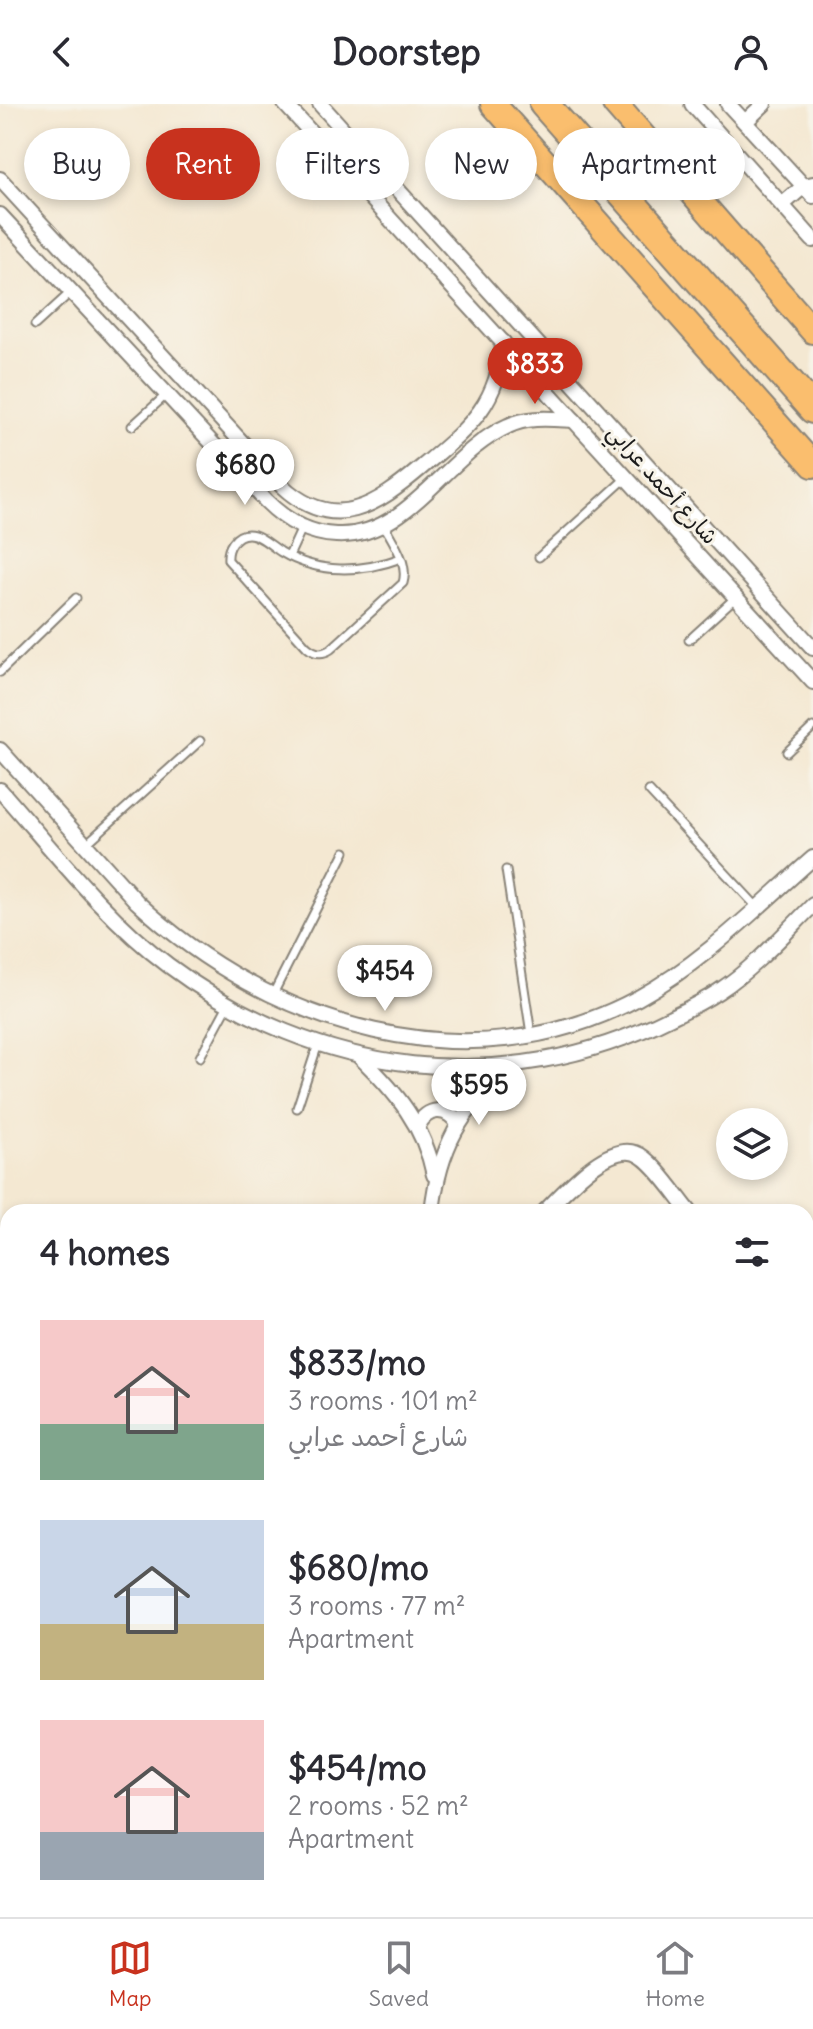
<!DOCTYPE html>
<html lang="en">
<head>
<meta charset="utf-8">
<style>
  body { margin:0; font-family:Delius,"Playpen Sans Arabic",sans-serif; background:#f2f2f3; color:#2b2b33; height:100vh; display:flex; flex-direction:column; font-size:30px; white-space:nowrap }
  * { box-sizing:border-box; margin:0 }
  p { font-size:26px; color:#7c7c81 }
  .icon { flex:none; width:44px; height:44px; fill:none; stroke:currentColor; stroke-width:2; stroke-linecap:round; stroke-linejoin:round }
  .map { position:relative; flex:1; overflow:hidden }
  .sheet { position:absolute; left:0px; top:1100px; width:814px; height:714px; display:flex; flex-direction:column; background:#fff; border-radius:24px 24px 0 0; box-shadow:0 4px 12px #0003 }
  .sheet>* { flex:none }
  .hud { position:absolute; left:24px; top:24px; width:766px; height:72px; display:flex; gap:16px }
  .controls { position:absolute; left:716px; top:1004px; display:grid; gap:16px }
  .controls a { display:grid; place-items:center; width:72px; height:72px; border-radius:50%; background:#fff; box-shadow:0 4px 12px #0003; font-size:40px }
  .price { position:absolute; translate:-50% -68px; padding:0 18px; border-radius:28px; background:#fff; color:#222; font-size:26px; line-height:52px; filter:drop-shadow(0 2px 4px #0008) }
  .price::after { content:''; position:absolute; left:50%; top:48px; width:24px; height:18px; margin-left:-12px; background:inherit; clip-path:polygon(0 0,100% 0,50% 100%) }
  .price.on { background:#c8321e; color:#fff }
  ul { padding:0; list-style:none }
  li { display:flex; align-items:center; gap:24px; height:200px; padding:0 40px }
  li span { display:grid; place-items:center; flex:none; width:224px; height:160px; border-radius:0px; color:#555 }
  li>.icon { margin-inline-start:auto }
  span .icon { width:96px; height:96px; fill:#fffc; stroke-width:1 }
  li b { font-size:34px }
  h2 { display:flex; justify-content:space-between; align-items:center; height:96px; padding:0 40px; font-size:34px }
  .pill { padding:0 28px; border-radius:36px; background:#fff; box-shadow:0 4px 12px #0003; font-size:28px; line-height:72px }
  .pill.on { background:#c8321e; color:#fff }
  header { display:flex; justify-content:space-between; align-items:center; height:104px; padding:0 40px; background:#fff; font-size:36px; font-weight:800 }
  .tab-bar { display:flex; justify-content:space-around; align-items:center; height:112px; border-top:2px solid #e1e1e2; background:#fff; font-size:22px; color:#7c7c81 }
  .tab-bar a { display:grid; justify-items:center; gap:4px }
  .tab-bar .on { color:#c8321e }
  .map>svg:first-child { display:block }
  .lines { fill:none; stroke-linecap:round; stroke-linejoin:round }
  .service-casing { stroke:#888277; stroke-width:11 }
  .minor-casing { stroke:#888277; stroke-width:18 }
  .trunk-casing { stroke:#888277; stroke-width:28 }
  .motorway-casing { stroke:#888277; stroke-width:32 }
  .service { stroke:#fff; stroke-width:7 }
  .minor { stroke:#fff; stroke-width:14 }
  .trunk { stroke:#fabe6e; stroke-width:24 }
  .motorway { stroke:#fabe6e; stroke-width:28 }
  .labels { text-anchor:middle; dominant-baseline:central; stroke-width:6; stroke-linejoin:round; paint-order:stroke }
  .street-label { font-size:22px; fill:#1c1c1c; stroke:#f7f3e8 }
</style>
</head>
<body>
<header><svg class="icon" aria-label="back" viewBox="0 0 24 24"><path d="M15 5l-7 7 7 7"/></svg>Doorstep<svg class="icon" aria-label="person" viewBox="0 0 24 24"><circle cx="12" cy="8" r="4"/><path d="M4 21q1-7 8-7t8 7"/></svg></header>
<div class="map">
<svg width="813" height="1813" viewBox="0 0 813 1813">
  <rect width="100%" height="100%" fill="#f7f3e8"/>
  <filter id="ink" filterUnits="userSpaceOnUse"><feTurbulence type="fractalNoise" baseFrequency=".0125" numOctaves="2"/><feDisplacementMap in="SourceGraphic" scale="16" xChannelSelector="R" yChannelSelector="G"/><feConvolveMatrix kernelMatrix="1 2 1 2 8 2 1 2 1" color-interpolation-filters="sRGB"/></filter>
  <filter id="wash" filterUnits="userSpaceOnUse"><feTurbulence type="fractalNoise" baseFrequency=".006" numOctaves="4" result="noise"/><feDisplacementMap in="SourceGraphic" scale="32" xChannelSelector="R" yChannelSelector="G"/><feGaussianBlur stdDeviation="1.8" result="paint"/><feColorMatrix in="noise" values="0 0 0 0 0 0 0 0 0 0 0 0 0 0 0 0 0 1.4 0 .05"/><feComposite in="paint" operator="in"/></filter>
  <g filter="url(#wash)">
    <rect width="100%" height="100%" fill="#f4e8d2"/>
  </g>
  <g filter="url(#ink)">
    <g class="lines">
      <g class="service-casing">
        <g id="service">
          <polyline points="35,221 71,188"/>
          <polyline points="132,322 166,291"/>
          <path d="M384 421C393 438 409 459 403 479L331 545C322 551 315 550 307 543L228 456C227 444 235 430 248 430 260 430 271 442 281 448 318 470 361 469 401 454"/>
          <polyline points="289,452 302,424"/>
          <polyline points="539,453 626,374"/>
          <polyline points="689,536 736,493"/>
          <polyline points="0,568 76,494"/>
          <polyline points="787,648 813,623"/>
          <polyline points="649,687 757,803"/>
          <polyline points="85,741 200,637"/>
          <polyline points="506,766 531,930"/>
          <polyline points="273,890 345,748"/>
          <polyline points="200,953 228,901"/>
          <polyline points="297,1004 318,940"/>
          <polyline points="390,1108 390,1107"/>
          <polyline points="812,1623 813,1624"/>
          <polyline points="360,1806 366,1813"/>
        </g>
      </g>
      <g class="minor-casing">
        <g id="minor">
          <polyline points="285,0 813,578"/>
          <polyline points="320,0 813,544"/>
          <polyline points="692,0 813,136"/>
          <polyline points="728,0 813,92"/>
          <polyline points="745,18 764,0"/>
          <path d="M0 75 282 382C335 431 377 401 422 363 467 325 499 301 503 238"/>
          <polyline points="782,101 804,82 813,80"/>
          <path d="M0 111 266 397C285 416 308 430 336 431 408 435 447 349 508 322 529 312 551 315 574 316"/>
          <path d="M0 646 137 798C269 922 470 985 638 894 704 858 757 803 813 754"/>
          <path d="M0 686C53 746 104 813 168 861 316 972 505 997 671 913 688 905 704 897 719 887 755 863 783 831 813 801"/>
          <path d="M360 953C396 988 424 1021 434 1071"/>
          <path d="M418 1022C427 1003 447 1002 458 1020"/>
          <path d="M432 1108C439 1043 461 1006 509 962"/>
          <path d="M544 1108C563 1090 606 1039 635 1049 652 1054 678 1094 690 1108"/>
          <polyline points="806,1151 813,1145"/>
          <polyline points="0,1238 8,1233"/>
          <polyline points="806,1336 813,1336"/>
          <polyline points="0,1397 8,1406"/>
          <polyline points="0,1564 8,1557"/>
          <polyline points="806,1705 813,1699"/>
          <polyline points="0,1710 8,1705"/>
          <polyline points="35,1813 39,1806"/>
          <polyline points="263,1813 270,1806"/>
          <polyline points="684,1813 692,1806"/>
        </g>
      </g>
      <g class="trunk-casing">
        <g id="trunk">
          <polyline points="493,0 813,361"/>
          <polyline points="615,0 813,227"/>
        </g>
      </g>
      <g class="motorway-casing">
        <polyline id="motorway" points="544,0 813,305"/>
      </g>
      <use href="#service" class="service"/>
      <use href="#minor" class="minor"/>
      <use href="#trunk" class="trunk"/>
      <use href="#motorway" class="motorway"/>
    </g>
  </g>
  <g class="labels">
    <g class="street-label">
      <text transform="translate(663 380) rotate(48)">شارع أحمد عرابي</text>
    </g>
  </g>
</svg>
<div class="controls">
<a><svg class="icon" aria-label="layers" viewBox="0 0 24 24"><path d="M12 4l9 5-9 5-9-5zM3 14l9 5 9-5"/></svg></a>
</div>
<b class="price on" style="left:535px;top:302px">$833</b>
<b class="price" style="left:245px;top:403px">$680</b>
<b class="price" style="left:385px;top:909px">$454</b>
<b class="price" style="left:479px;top:1023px">$595</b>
<div class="hud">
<a class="pill">Buy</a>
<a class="pill on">Rent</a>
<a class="pill">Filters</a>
<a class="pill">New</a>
<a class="pill">Apartment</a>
</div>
<section class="sheet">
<h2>4 homes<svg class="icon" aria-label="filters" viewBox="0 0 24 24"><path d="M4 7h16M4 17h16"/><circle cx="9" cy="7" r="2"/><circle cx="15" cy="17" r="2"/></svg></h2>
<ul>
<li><span style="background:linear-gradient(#f6c9c9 65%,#7fa58c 0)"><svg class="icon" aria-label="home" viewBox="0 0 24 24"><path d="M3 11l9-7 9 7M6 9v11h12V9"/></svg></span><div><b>$833/mo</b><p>3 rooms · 101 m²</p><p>شارع أحمد عرابي</p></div></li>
<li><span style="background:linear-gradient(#c9d6e8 65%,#c2b280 0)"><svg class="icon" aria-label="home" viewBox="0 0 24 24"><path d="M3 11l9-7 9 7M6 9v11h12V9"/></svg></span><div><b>$680/mo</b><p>3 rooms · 77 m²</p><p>Apartment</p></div></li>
<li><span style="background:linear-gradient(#f6c9c9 70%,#9aa5b1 0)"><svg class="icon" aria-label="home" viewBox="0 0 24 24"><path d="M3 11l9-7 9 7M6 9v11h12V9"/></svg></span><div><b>$454/mo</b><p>2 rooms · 52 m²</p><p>Apartment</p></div></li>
</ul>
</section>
</div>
<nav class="tab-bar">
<a class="on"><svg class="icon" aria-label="map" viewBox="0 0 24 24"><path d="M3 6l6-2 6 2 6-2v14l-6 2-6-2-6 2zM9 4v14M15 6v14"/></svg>Map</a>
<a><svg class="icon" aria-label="saved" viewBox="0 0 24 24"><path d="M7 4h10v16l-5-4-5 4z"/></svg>Saved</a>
<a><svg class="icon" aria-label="home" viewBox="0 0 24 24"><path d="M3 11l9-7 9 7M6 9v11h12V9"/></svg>Home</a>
</nav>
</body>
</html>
